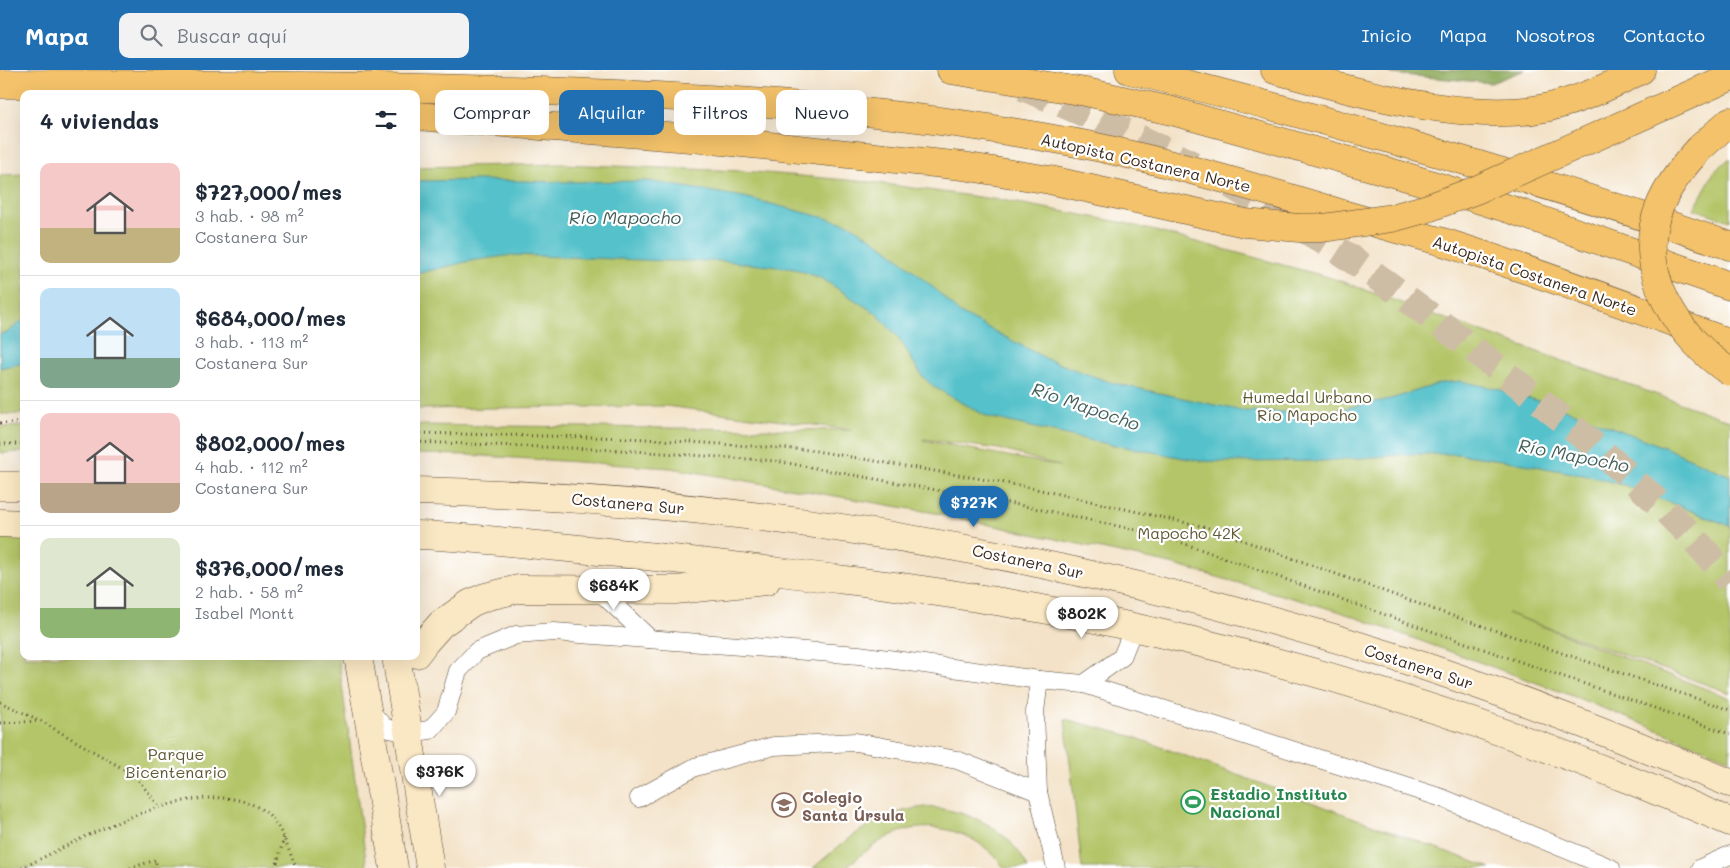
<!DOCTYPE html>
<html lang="es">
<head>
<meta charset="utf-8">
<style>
  body { margin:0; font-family:Mali,sans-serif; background:#f2f2f3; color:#1f2937; height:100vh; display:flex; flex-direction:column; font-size:19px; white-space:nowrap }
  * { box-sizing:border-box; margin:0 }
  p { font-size:16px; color:#747a83 }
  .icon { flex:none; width:28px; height:28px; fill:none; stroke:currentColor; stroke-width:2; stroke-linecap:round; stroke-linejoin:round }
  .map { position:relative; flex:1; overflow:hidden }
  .sheet { position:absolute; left:20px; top:20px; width:400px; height:570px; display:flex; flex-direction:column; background:#fff; border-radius:10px; box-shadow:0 5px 20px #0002 }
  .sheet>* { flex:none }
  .banner { position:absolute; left:435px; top:20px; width:475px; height:45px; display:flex; gap:10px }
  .price { position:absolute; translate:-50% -42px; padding:0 11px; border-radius:18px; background:#fff; color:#222; font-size:16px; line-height:32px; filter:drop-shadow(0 1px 2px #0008) }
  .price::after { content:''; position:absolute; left:50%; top:30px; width:15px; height:11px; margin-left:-8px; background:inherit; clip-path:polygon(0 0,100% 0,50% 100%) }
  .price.active { background:#1f6fb2; color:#fff }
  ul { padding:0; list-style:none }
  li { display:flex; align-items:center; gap:15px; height:125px; padding:0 20px }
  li+li { border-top:1px solid #e0e1e3 }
  li span { display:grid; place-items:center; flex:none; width:140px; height:100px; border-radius:10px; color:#555 }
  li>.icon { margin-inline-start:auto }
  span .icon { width:60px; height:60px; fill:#fffc; stroke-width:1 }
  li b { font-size:21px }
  h2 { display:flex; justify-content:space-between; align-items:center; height:60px; padding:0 20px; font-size:21px }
  .chip { padding:0 18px; border-radius:10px; background:#fff; box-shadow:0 5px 20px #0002; font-size:18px; line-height:45px }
  .chip.active { background:#1f6fb2; color:#fff }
  header { display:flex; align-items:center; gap:30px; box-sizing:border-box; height:70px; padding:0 25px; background:#1f6fb2; color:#fff }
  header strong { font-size:24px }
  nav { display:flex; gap:28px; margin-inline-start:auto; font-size:18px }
  .search { width:350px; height:45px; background:#f2f2f3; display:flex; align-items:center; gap:12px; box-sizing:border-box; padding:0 18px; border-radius:10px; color:#747a83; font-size:19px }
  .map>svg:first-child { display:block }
  .green { fill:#b3c568; stroke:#777843; fill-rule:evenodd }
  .forest { fill:#8eaa5c; stroke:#646a3d }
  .water { fill:#54c1ca; stroke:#487674 }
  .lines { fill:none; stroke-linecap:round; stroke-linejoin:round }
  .highway-tunnel { stroke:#cebda5; stroke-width:28; stroke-dasharray:28 14; stroke-linecap:butt }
  .lane-casing { stroke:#574637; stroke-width:19 }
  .secondary-casing { stroke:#574637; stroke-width:29 }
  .highway-casing { stroke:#574637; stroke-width:29 }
  .path { stroke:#574637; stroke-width:3; stroke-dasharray:1 4; stroke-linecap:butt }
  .lane { stroke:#fff; stroke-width:18 }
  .secondary { stroke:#fae7c3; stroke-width:28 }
  .highway { stroke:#f3c26a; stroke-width:28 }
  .highway-bridge-casing { stroke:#574637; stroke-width:29; stroke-linecap:butt }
  .highway-bridge { stroke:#f3c26a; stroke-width:28 }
  .labels { text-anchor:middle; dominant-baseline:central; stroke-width:4.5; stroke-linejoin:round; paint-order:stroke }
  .street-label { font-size:16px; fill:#3b2a1e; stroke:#fff }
  .park-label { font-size:16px; fill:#5f5834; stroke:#fff }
  .leisure-label { font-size:16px; font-weight:bold; fill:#27864d; stroke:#fff; text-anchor:start }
  .education-label { font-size:16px; font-weight:bold; fill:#785e54; stroke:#fff; text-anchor:start }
  .water-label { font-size:18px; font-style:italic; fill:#445f5a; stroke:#fff }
</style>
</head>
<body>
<header>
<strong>Mapa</strong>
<div class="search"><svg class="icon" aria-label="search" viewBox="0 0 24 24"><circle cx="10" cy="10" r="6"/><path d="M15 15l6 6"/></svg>Buscar aquí</div>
<nav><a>Inicio</a><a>Mapa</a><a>Nosotros</a><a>Contacto</a></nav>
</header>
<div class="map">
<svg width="1730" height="798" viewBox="0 0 1730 798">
  <rect width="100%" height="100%" fill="#fff"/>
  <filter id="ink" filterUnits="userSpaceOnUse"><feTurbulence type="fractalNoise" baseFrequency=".02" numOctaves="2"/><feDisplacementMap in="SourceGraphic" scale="10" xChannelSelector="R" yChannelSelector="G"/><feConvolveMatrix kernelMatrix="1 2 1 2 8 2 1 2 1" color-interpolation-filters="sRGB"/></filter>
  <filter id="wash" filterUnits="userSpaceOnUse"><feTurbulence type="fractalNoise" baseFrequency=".0096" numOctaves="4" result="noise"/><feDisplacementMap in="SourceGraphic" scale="20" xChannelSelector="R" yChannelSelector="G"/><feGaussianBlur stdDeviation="1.12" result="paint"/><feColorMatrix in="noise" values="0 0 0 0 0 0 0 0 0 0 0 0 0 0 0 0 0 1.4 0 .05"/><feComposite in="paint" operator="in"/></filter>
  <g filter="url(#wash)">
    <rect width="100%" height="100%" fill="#f3e2c7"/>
    <g class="green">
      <polygon points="1730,88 1730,151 1694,139 1714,102"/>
      <path d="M560 94 742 101 870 112 1007 131 1125 153 1332 208 1730 351V623L1507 543 1730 628V689L1570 625 1338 541 1171 494 935 443 671 398 468 385 416 384V355L852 360 666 336 416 339V97ZM923 369 999 379 1060 396 923 370Z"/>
      <polygon points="24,104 24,344 0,344 0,105"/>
      <polygon points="24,356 24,382 0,383 0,357"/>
      <polygon points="0,464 24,464 24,586 338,586 367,798 0,798"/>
      <polygon points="1065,649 1131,666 1491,798 1082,798"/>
      <path d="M925 737C968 740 1009 757 1028 798H1004C981 763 931 747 892 765 875 773 860 786 845 798H813C850 767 875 743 925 737Z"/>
    </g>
    <polygon class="forest" points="1385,0 1525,0 1491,13 1392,4"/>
    <g class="water">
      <polygon points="478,110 569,112 648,111 744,127 849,154 885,177 935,219 960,243 1047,289 1078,301 1113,313 1243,341 1287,342 1331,341 1394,328 1441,313 1460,311 1498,319 1559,337 1664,377 1730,406 1730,456 1627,416 1594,407 1502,390 1457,384 1411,384 1324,391 1233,392 1200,391 1093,371 988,347 934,317 922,306 899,268 877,244 821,208 795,199 725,191 668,191 512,185 470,191 416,204 416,111"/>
      <polygon points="24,249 24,293 0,298 0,264 8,262"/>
    </g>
  </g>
  <g filter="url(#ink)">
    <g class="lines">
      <g class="highway-tunnel">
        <path d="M1023 17C1081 41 1137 66 1193 95"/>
        <path d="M1231 115C1274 141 1318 166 1360 195 1414 232 1465 273 1517 313 1593 373 1669 435 1730 511"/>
      </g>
      <g class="lane-casing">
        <g id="lane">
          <polyline points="598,520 650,569"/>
          <polyline points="1039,610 1035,642 1038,722 1056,798"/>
          <polyline points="1084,614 1122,587 1134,557"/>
          <polyline points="370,641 385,658 408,663 430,660 446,642 458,601 477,581 516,565 554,562 859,585 1039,610 1084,614 1442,728 1611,798"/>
          <polyline points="639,728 695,697 774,676 856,672 957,690 1038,722"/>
          <polyline points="1701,798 1730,785"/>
        </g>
      </g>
      <g class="secondary-casing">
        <g id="secondary">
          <polyline points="0,416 24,416"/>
          <path d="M416 421C752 429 1085 488 1405 590 1516 626 1623 669 1730 713"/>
          <polyline points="0,453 24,454"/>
          <path d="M416 465C457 466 497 471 538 475 622 483 705 492 788 503 833 509 878 513 923 520 994 530 1066 542 1137 558 1341 603 1539 668 1730 752"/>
          <polyline points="416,584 425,572 441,554 471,533 485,527 518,519 675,520 766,511"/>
          <polyline points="358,586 394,798"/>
          <polyline points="396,586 430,798"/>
        </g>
      </g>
      <g class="highway-casing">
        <g id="highway">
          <polyline points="951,0 1086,22 1172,41 1414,109 1512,140 1730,216"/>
          <path d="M1129 0C1227 23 1324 50 1421 78 1525 108 1628 140 1730 176"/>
          <path d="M1275 0C1339 17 1403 36 1469 41 1495 43 1520 43 1545 38 1579 31 1611 16 1641 0"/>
          <path d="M0 14C189 14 378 15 567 22 706 27 844 36 982 57 1017 63 1052 68 1087 75 1173 93 1259 118 1343 144 1377 154 1412 163 1446 173 1541 203 1636 239 1730 273"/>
          <polyline points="416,46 703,69"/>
          <polyline points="1700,78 1730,51"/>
        </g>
      </g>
      <g class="path">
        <polyline points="0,353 24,353"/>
        <polyline points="416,363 630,368 810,380 1023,416 1209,458 1444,543 1730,640"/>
        <polyline points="416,372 620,380 776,391 1019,435 1160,465 1431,561 1730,664"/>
        <polyline points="0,374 24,374"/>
        <polyline points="0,632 41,651 134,705 160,737"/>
        <polyline points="0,653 40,651"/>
        <path d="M22 798C80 770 208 695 268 744 280 754 290 783 296 798"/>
        <polyline points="130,798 156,790 156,798"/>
        <polyline points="276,798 284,767"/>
      </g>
      <use href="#lane" class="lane"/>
      <use href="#secondary" class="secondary"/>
      <use href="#highway" class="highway"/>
      <g class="highway-bridge-casing">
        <g id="highway-bridge">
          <polyline points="703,69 963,96 1050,110 1245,153 1299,158 1323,158 1392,148 1428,138 1476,120 1730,7"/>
          <path d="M1700 78C1683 96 1668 115 1659 138 1634 201 1679 269 1730 302"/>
        </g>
      </g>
      <use href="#highway-bridge" class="highway-bridge"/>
    </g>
  </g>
  <defs>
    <g id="stadium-ring" transform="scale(1.25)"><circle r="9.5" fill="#fff" stroke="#2e9e5b" stroke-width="1.5"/><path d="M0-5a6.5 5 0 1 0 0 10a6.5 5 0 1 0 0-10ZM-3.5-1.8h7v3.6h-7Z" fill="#2e9e5b"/></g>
    <g id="school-ring" transform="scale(1.25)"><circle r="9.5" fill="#fff" stroke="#8d6e63" stroke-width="1.5"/><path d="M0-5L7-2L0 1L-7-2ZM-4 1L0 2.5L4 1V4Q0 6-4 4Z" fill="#8d6e63"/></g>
  </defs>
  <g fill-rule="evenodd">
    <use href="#stadium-ring" x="1193" y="732"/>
    <use href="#school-ring" x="784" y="735"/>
  </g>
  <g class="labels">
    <g class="street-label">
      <text transform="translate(1146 92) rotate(13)">Autopista Costanera Norte</text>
      <text transform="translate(1535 205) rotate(19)">Autopista Costanera Norte</text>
      <text transform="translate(628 433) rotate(5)">Costanera Sur</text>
      <text transform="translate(1028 491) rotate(12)">Costanera Sur</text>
      <text transform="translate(1419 596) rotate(18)">Costanera Sur</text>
    </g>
    <g class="park-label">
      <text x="1307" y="326">Humedal Urbano<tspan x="1307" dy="18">Río Mapocho</tspan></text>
      <text x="1189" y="462">Mapocho 42K</text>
      <text x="176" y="683">Parque<tspan x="176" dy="18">Bicentenario</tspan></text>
    </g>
    <g class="leisure-label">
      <text x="1210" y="723">Estadio Instituto<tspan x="1210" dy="18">Nacional</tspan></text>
    </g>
    <g class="education-label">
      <text x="802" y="726">Colegio<tspan x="802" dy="18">Santa Úrsula</tspan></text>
    </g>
    <g class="water-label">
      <text x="625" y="147">Río Mapocho</text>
      <text transform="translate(1086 336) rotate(19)">Río Mapocho</text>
      <text transform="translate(1574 385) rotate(11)">Río Mapocho</text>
    </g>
  </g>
</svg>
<b class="price active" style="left:974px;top:458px">$727K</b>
<b class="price" style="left:614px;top:541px">$684K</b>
<b class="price" style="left:1082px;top:569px">$802K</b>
<b class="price" style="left:440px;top:727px">$376K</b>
<div class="banner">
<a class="chip">Comprar</a>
<a class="chip active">Alquilar</a>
<a class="chip">Filtros</a>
<a class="chip">Nuevo</a>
</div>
<section class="sheet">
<h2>4 viviendas<svg class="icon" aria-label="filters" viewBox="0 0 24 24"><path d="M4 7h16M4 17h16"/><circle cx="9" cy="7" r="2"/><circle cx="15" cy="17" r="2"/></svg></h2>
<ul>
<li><span style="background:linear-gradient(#f6c9c9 65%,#c2b280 0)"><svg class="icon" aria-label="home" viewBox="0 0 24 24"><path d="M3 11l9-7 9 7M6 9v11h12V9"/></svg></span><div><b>$727,000/mes</b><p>3 hab. · 98 m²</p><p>Costanera Sur</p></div></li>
<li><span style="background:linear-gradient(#bfe0f5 70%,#7fa58c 0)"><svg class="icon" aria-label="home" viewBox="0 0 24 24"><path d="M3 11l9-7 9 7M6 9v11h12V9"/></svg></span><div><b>$684,000/mes</b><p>3 hab. · 113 m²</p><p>Costanera Sur</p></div></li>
<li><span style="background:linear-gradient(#f6c9c9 70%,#b9a48a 0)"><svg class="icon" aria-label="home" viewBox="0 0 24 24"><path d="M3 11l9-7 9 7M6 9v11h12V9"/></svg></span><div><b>$802,000/mes</b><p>4 hab. · 112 m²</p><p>Costanera Sur</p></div></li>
<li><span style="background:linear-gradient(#dfe7d0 70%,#8fb573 0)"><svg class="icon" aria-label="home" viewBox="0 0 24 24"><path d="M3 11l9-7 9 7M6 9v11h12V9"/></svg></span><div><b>$376,000/mes</b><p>2 hab. · 58 m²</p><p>Isabel Montt</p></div></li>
</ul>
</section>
</div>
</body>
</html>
